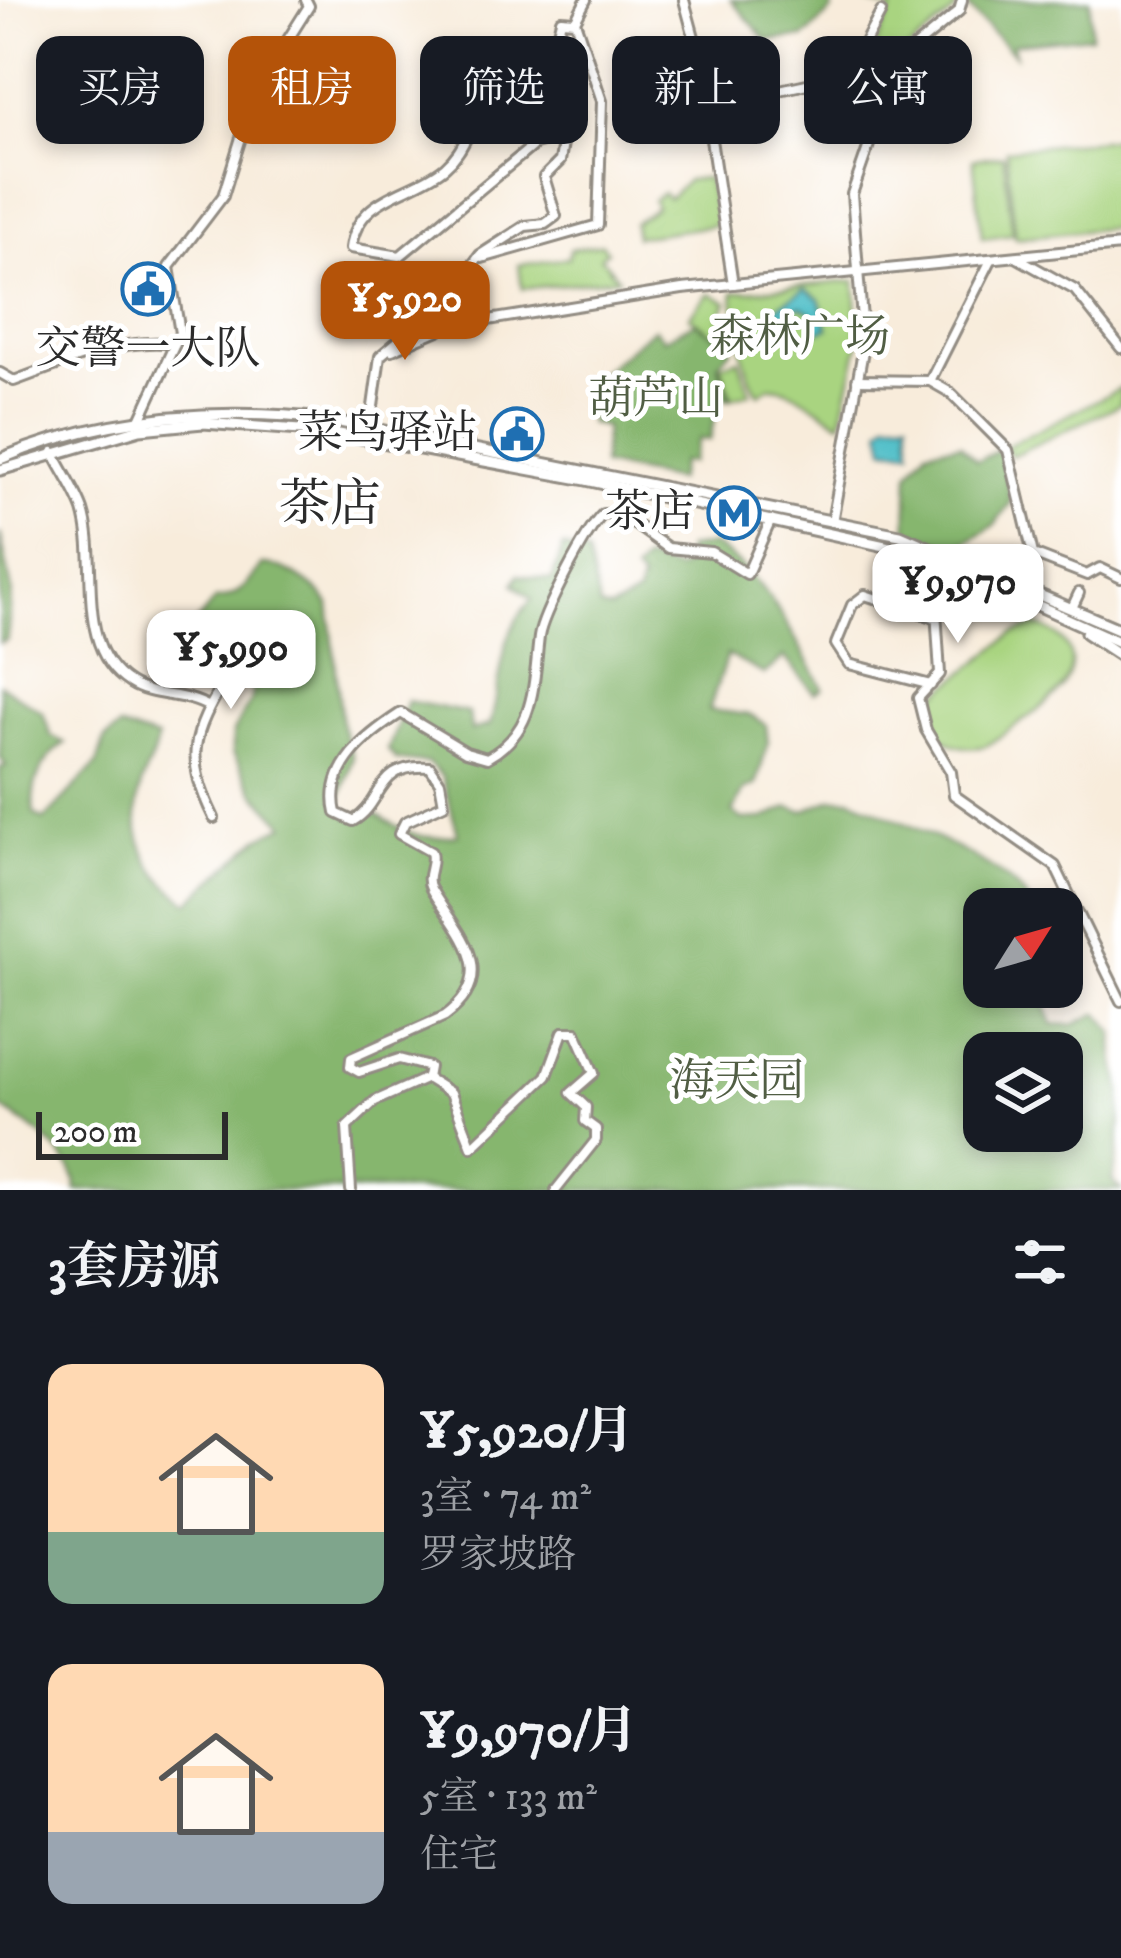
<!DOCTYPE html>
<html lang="zh">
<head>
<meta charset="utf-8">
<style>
  body { margin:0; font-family:"IM FELL DW Pica","Noto Serif SC",serif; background:#20242c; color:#f1f3f6; height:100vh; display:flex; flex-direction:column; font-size:45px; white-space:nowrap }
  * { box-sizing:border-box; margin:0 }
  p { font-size:39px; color:#9ea1a6 }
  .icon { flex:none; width:66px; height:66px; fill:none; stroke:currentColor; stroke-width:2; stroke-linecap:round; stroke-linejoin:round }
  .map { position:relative; height:1190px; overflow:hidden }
  .sheet { display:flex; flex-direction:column; background:#171b24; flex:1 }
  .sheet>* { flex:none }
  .banner { position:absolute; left:36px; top:36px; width:1050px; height:108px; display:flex; gap:24px }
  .needle { width:78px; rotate:53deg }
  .tools { position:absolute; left:963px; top:888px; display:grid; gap:24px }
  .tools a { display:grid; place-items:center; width:120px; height:120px; border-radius:24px; background:#171b24; box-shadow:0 6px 18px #0003; font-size:60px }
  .scale { position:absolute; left:36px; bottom:30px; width:192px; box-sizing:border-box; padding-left:12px; border:6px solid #2b2b2b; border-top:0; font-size:33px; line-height:42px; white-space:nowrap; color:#2b2b2b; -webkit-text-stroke:9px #fff; paint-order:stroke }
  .price { position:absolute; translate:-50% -102px; padding:0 27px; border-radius:24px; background:#fff; color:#222; font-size:39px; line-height:78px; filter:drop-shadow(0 3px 6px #0008) }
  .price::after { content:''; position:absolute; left:50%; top:72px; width:36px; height:27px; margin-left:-18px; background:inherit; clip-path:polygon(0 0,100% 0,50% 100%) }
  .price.current { background:#b45309; color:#fff }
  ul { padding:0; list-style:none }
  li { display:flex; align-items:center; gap:36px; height:300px; padding:0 48px }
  li span { display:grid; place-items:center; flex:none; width:336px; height:240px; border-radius:24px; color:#555 }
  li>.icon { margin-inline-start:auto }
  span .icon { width:144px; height:144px; fill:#fffc; stroke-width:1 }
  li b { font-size:51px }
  h2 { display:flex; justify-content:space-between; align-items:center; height:144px; padding:0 48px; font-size:51px }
  .chip { padding:0 42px; border-radius:24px; background:#171b24; box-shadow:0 6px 18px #0003; font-size:42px; line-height:108px }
  .chip.current { background:#b45309; color:#fff }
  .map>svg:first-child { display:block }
  .green { fill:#a9d480; stroke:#6a8056; stroke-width:3 }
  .forest { fill:#86b66e; stroke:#58704c; stroke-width:3; fill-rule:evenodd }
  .water { fill:#52c0c9; stroke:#3e767a; stroke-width:3 }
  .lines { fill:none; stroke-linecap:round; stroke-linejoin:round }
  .minor-casing { stroke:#928c83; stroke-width:14 }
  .major-casing { stroke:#928c83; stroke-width:15 }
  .minor { stroke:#fff; stroke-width:8 }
  .major { stroke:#fff; stroke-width:9 }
  .labels { text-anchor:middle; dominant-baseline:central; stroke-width:10; stroke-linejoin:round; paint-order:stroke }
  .park-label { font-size:45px; fill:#515e44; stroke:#fff }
  .poi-label { font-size:45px; fill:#2b2b2b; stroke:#fff; text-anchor:end }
  .quarter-label { font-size:51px; fill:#2b2b2b; stroke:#fff }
</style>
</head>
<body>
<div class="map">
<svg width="1121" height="1190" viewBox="0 0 1121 1190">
  <rect width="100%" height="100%" fill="#fff"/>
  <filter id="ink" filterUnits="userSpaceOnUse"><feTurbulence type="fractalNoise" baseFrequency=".00833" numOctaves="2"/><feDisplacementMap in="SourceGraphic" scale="24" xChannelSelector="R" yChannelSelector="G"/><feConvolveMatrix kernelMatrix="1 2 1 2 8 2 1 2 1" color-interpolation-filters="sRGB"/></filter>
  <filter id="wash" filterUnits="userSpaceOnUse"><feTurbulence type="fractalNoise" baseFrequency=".004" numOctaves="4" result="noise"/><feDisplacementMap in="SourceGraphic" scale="48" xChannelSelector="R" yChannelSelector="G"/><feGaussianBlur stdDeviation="2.7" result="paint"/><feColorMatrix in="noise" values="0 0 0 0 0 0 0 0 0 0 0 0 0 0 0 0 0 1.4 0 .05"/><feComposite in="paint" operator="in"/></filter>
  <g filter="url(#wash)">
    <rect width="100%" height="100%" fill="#f8ecdb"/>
    <g class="green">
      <polygon points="853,0 956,0 955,11 894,62 875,46 892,10"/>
      <polygon points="1121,138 1121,227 1016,238 1006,150"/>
      <polygon points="1003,155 1013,234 982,238 973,159"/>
      <polygon points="707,178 718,225 635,237 634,223 656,207 653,200 663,193 668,198 688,180"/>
      <polygon points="601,244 607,251 601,257 618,278 522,289 519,265 568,258 570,249"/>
      <path d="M855 281 859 344 841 422C817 411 797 387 770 387L759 394C745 376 732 315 734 292Z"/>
      <polygon points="709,293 727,302 720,318 728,324 719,337 689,317"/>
      <polygon points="739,359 750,393 732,398 721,365"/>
      <polygon points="1121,388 1121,404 1011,456 1005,447"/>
      <path d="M1035 626C1049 629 1060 635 1067 647 1090 688 1012 726 986 746 952 754 922 732 936 695L1013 634Z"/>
    </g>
    <g class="forest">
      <polygon points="731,0 831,0 832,11 804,38 766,40"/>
      <polygon points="970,0 1090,0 1091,36 1013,44 1015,55 968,8"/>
      <polygon points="695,322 733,348 718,364 730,399 718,398 710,440 698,439 691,463 681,462 677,480 602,465 605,427 589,423 593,403 587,384 654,328 664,339"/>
      <polygon points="960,444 977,461 1001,449 1011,502 995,525 955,549 907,531 909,473 927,449"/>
      <polygon points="0,533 12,591 7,640 0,643"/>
      <path d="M713 545C768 578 792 634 823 688L815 693 784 657 764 674 727 655 709 710 751 715 766 725 768 743 756 785 744 790 733 812 742 820 763 819 789 807 803 811 832 799 852 798C897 822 1016 865 1032 909H984V987H1038L1053 1024 1072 1025 1099 1013 1115 1033C1112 1056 1119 1070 1121 1092 1121 1122 1120 1151 1112 1180L1121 1190H76C77 1156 26 1123 0 1107V768L6 766 0 757V684L43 713 51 736 65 743C41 760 30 786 34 814L44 820 97 764 105 739 120 728 157 739C155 754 149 762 144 776 125 827 145 873 189 902L259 838 285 825 255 793 233 753V732L251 700 259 651 244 638 223 640 193 627 215 600C239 597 249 584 262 565 284 564 317 586 329 604L342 726 353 758 338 805 358 815 373 812C404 831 421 844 458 834L442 777 428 763 396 760 388 750 407 701 469 713 471 730 490 725C504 677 496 638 532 599L514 584 518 575 552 580 563 547 587 554 600 608 610 610 637 595 641 580 634 573 644 560 676 570 686 565 687 548ZM984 1053H1062V1131H984Z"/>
    </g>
    <g class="water">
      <polygon points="805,289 820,299 828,328 817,332 812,313 800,306 778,317 771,311"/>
      <polygon points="908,419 911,450 885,448 881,428 888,421"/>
    </g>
  </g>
  <g filter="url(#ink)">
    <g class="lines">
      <g class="minor-casing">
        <g id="minor">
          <polyline points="684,0 698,52 708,62 775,91 825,80 863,46 881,12"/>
          <polyline points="698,54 733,284"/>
          <polyline points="550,65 567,106 564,137"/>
          <polyline points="1016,257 1075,290 1121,348"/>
          <polyline points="482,258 598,225 602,101 575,21 586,0"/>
          <polyline points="392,350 445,327 682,289 1121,246"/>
          <path d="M0 373 14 381C67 362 118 337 175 344"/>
          <polyline points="857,380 930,381 991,260"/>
          <polyline points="930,381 951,393 1008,450 1033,554 1087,575 1100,568 1121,578"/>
          <polyline points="139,422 180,333 169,267 223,196 255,92 309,6 306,0"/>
          <path d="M370 428 380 356 447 300 480 255 525 226 545 224 556 216 544 177 560 161 564 137 535 144 400 256 351 248C358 194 412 195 445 167 464 151 467 131 481 114 500 92 526 80 550 65L561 20 575 21"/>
          <path d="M53 452C62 471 76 490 83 510 100 564 73 647 130 683 153 698 185 692 209 707"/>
          <polyline points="832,522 864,345 852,194 898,61 959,11 962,0"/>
          <polyline points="934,562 926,584 936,610 940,674 918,698 926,730 951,772 954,795 1055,866 1121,1001"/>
          <polyline points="1072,608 1079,593"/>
          <path d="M209 629 226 678C192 736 184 757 214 818"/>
          <polyline points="931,685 849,664 836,644 852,605 865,595 936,618"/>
          <polyline points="427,1078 451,1093 472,1147 547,1076 563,1032 576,1032 594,1073 571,1093 586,1107 585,1121 596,1129 596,1140 556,1190"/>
          <path d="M351 1190 347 1127 375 1101 427 1078 429 1067 399 1059 359 1072 350 1067 351 1058 445 1016C504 972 454 930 431 889 424 875 435 867 431 852L399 834 405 822 444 804 440 782 430 767C374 763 385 803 353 821L336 813C325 766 367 735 401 713L466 752 487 758C536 731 533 686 539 637 542 615 587 529 603 514L622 515 668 548 711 552 747 574 771 520"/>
        </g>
      </g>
      <g class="major-casing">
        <g id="major">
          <path d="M0 459C106 414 218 407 330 420L900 535 1121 630"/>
          <polyline points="0,470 140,429 203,423 328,432 586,480 894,548 964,572 1121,643"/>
          <polyline points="1086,633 1121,656"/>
        </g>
      </g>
      <use href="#minor" class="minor"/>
      <use href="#major" class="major"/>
    </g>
  </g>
  <defs>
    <g id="civic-ring" transform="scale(2.7)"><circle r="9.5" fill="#fff" stroke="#1f6fb2" stroke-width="1.5"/><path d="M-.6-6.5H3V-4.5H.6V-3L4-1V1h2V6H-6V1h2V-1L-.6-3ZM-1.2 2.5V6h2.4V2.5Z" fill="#1f6fb2"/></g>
    <g id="metro-ring" transform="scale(2.7)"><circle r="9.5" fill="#fff" stroke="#1f6fb2" stroke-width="1.5"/><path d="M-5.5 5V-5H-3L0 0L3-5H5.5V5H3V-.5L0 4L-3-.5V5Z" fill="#1f6fb2"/></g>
  </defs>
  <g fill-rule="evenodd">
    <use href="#civic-ring" x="148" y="289"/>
    <use href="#civic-ring" x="517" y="434"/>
    <use href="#metro-ring" x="734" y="513"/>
  </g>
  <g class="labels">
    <g class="park-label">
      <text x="800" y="338">森林广场</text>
      <text x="656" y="400">葫芦山</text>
      <text x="737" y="1082">海天园</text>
    </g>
    <g class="poi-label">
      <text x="148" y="350" text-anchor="middle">交警一大队</text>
      <text x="478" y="434">菜鸟驿站</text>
      <text x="695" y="513">茶店</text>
    </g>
    <g class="quarter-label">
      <text x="330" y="505">茶店</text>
    </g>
  </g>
</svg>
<div class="tools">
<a><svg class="needle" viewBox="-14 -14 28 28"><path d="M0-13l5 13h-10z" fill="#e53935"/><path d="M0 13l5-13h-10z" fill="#9ea1a6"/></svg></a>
<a><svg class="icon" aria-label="layers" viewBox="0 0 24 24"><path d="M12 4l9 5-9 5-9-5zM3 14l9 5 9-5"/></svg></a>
</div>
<div class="scale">200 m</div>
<b class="price current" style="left:405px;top:363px">¥5,920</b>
<b class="price" style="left:958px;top:646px">¥9,970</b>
<b class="price" style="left:231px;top:712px">¥5,990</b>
<div class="banner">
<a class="chip">买房</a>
<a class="chip current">租房</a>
<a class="chip">筛选</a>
<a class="chip">新上</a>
<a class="chip">公寓</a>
</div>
</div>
<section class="sheet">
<h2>3套房源<svg class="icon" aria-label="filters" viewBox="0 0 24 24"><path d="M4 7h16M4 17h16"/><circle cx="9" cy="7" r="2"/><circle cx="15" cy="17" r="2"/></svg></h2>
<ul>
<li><span style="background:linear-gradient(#ffd9b3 70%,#7fa58c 0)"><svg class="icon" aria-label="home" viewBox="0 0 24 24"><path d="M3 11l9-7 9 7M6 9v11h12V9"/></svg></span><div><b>¥5,920/月</b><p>3室 · 74 m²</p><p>罗家坡路</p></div></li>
<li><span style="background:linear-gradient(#ffd9b3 70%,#9aa5b1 0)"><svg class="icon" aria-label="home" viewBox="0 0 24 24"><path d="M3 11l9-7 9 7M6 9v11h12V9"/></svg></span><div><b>¥9,970/月</b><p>5室 · 133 m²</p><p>住宅</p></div></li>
</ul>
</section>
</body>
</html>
